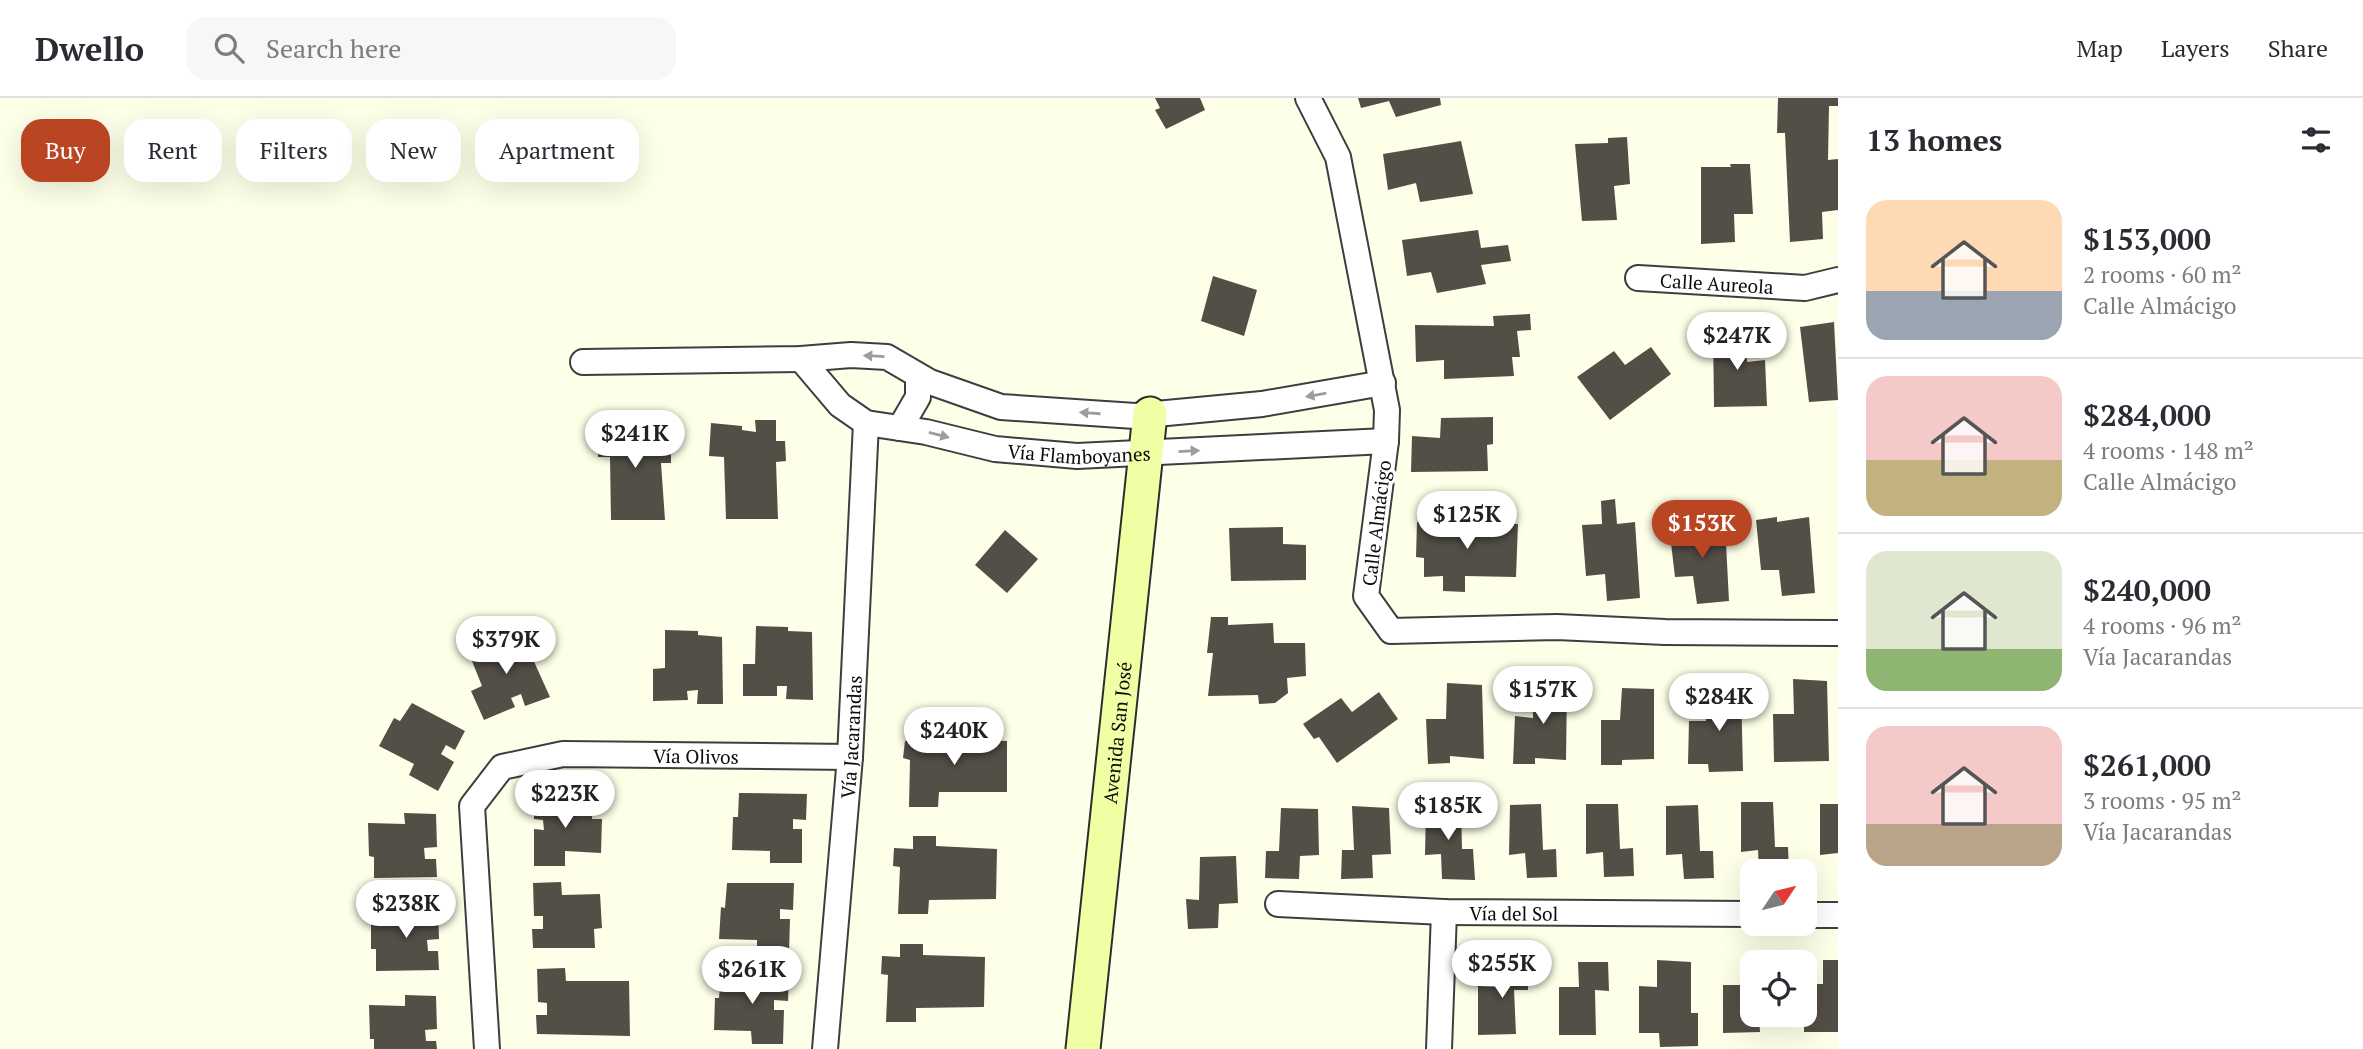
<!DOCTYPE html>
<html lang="en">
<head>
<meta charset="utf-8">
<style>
  body { margin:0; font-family:"PT Serif",serif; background:#f7f7f7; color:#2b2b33; height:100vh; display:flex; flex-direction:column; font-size:26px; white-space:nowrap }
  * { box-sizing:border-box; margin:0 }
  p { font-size:23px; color:#7c7c81 }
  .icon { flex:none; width:38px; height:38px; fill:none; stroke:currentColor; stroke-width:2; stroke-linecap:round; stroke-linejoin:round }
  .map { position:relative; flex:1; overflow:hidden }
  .drawer { display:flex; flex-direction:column; background:#fff; width:525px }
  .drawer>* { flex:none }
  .guide { position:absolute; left:21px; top:21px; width:665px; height:63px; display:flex; gap:14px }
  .needle { width:46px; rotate:55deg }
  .fabs { position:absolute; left:1740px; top:761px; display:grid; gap:14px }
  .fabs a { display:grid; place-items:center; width:77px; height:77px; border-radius:14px; background:#fff; box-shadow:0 7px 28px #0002; font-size:35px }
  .price { position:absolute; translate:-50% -60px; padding:0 16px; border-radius:24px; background:#fff; color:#222; font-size:23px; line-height:46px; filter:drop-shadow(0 2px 4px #0008) }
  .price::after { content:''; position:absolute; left:50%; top:42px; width:21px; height:16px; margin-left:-10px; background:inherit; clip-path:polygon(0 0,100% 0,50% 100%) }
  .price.active { background:#ba4523; color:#fff }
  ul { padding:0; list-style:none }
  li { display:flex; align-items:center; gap:21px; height:175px; padding:0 28px }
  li+li { border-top:2px solid #e1e1e2 }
  li span { display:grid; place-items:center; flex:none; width:196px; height:140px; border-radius:21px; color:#555 }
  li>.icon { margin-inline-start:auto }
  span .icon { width:84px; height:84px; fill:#fffc; stroke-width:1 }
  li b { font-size:30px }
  h2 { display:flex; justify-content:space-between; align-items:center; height:84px; padding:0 28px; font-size:30px }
  .tag { padding:0 24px; border-radius:21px; background:#fff; box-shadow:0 7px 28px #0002; font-size:24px; line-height:63px }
  .tag.active { background:#ba4523; color:#fff }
  header { display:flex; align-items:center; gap:42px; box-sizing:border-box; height:98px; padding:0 35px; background:#fff; border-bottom:2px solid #e1e1e2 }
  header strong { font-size:33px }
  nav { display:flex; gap:38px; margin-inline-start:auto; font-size:24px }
  .search { width:490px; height:63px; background:#f7f7f7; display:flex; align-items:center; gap:18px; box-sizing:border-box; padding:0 24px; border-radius:21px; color:#7c7c81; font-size:26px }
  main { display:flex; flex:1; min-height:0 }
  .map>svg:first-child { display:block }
  .building { fill:#534f47 }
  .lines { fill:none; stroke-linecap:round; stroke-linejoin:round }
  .street-casing { stroke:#3e3e3e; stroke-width:28 }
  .secondary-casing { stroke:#2d2d2d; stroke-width:37 }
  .street { stroke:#fff; stroke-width:24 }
  .secondary { stroke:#f0ffa3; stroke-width:33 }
  .oneway { fill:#9d9d9d }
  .labels { text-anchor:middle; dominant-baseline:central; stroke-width:7; stroke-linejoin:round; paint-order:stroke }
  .street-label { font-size:19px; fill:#0b0b0b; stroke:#fff }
</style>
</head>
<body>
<header>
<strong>Dwello</strong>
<div class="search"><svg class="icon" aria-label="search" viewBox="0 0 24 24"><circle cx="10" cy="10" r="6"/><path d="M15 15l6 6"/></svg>Search here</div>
<nav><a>Map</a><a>Layers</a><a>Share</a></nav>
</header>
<main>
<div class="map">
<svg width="1838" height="951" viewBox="0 0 1838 951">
  <rect width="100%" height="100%" fill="#fdffe8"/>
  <g class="building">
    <polygon points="1155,0 1200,0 1205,12 1166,31 1155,12 1160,10"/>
    <polygon points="1358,0 1440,0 1441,7 1396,19 1389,3 1361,10"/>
    <polygon points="1778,0 1838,0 1838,8 1829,8 1828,62 1838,61 1838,112 1822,114 1823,141 1790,144 1785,35 1777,35"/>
    <polygon points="1627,39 1630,86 1614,88 1617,122 1582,123 1575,46 1608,45 1608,40"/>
    <polygon points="1461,43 1473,96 1420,104 1416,85 1388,92 1383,56"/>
    <polygon points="1730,66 1750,66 1753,116 1734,116 1735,144 1701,146 1701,69 1731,69"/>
    <polygon points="1478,132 1481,150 1508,147 1511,163 1481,167 1486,186 1437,195 1431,174 1407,178 1402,142"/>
    <polygon points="1213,178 1257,192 1244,238 1201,223"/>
    <polygon points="1530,216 1531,232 1517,233 1520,259 1512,259 1514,278 1444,281 1444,262 1416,264 1415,227 1494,228 1493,218"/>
    <polygon points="1834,224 1838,302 1809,304 1800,229"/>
    <polygon points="1745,230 1747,264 1765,262 1767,308 1714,309 1713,231"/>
    <polygon points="1651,249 1671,276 1610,322 1577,279 1614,253 1625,267"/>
    <polygon points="1493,319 1493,346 1487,347 1488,373 1411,374 1412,338 1440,340 1441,320"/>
    <polygon points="755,322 776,322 776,343 785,343 786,363 776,364 778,421 726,421 724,359 709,358 711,325 742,328 742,332 756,334"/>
    <polygon points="642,323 662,324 662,344 671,344 671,365 661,365 665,422 611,422 610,359 598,359 597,327 628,328 628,335 642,334"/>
    <polygon points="1615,401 1617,426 1635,424 1640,500 1607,503 1605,476 1586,478 1582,427 1602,426 1601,403"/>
    <polygon points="1777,419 1777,424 1809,419 1815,495 1782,498 1779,472 1761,472 1756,422"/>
    <polygon points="1417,424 1518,426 1516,479 1465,478 1465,494 1443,493 1443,478 1424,479 1424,460 1416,459"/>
    <polygon points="1725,426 1729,503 1697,506 1693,478 1675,479 1669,428"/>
    <polygon points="1283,429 1283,446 1306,447 1306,482 1231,483 1229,430"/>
    <polygon points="1005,432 1038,461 1007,495 975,467"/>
    <polygon points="1211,519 1228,519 1228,527 1273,525 1274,545 1305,545 1306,578 1287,580 1288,595 1275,605 1259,606 1258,597 1208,598 1213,555 1207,555"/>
    <polygon points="756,528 788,529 788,533 812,534 813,602 786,601 787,588 777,588 777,598 743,598 743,566 755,566"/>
    <polygon points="665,532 698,533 698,537 722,539 723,606 697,606 698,592 687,593 688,602 653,603 653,571 665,570"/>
    <polygon points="522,537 550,599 525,608 521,596 511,600 515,609 484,622 471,593 482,588 468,553 498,541 499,545"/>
    <polygon points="1793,581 1827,583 1829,663 1774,664 1773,616 1794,616"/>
    <polygon points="1534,584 1567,586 1566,662 1535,660 1535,666 1513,666 1515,618 1533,620"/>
    <polygon points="1447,585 1482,587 1484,661 1450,658 1450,665 1428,666 1426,621 1446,621"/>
    <polygon points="1622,590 1654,591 1654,661 1622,662 1622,667 1601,667 1601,622 1620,622"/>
    <polygon points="1707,590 1741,590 1743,673 1709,674 1708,666 1688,666 1689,623 1706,623"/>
    <polygon points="1379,594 1398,621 1337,665 1319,639 1314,641 1303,626 1341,600 1352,614"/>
    <polygon points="412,605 465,633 455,652 446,647 441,656 454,664 438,693 409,677 414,666 379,648 394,620 400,623"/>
    <polygon points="923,631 946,631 946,641 1007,643 1007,694 939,694 938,709 909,709 910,662 903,660 905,643 923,643"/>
    <polygon points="739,695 807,696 806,722 793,721 793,731 802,731 802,765 770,765 770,753 732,752 733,719 738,719"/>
    <polygon points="534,701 593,702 592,721 602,721 601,755 565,753 565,768 534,768 534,731 544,732 543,722 534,721"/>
    <polygon points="1741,704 1773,704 1775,749 1788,749 1789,774 1759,774 1758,752 1741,754"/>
    <polygon points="1541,706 1543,752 1556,751 1557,779 1527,780 1525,755 1509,757 1510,707"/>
    <polygon points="1586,706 1618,706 1620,751 1633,750 1634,778 1604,779 1603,754 1586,756"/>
    <polygon points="1820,706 1838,706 1838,755 1820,757"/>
    <polygon points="1426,707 1461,708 1462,751 1473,751 1475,782 1442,781 1441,756 1425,757"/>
    <polygon points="1698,707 1700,753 1713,753 1714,780 1684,781 1682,756 1666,757 1666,708"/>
    <polygon points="1352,708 1389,710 1391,756 1372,757 1373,780 1341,781 1342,752 1354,752"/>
    <polygon points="1281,710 1318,711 1319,757 1300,758 1299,781 1265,780 1266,753 1279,753"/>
    <polygon points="404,715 436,716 437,749 424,750 425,761 436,761 437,779 374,780 374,759 369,758 368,725 405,726"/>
    <polygon points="913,738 936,738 936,748 997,751 996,801 929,802 928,816 898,816 900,769 893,768 894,750 913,751"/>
    <polygon points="1236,758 1238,805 1219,806 1218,830 1188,831 1186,801 1199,802 1200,759"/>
    <polygon points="561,784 562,797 600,796 602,830 594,831 595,850 533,850 532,831 543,831 543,818 534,818 533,785"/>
    <polygon points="727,785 794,785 793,812 780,811 780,821 790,821 789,855 757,855 757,842 719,841 721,809 725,810"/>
    <polygon points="407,807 438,808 439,841 427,842 428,853 438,853 439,872 376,873 376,851 371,851 371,817 407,818"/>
    <polygon points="900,846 923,846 923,857 985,859 984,909 916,910 916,924 886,924 888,877 881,876 882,858 900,859"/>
    <polygon points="1657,862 1691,864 1691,915 1698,915 1698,948 1660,949 1659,935 1639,935 1639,888 1657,889"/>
    <polygon points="1742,862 1752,862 1752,917 1759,917 1760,934 1723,935 1723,887 1742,887"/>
    <polygon points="1823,862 1838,862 1838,934 1804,934 1804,886 1823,886"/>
    <polygon points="1528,864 1528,892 1514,892 1516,936 1478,937 1478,888 1498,889 1498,865"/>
    <polygon points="1578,864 1608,864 1609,893 1595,892 1596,937 1559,937 1559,889 1579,889"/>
    <polygon points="565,870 566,883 629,883 630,938 537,936 536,917 547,917 547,905 538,904 537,871"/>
    <polygon points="721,876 789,876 788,903 774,902 774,912 784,912 783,946 752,946 751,933 714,932 715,900 719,900"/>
    <polygon points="405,897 436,898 437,931 425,932 426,943 436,943 437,951 374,951 374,941 370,941 369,907 405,908"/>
  </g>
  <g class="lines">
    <g class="street-casing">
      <g id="street">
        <polyline points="1308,0 1338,59 1387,312 1386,343 1366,498 1391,533 1557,529 1665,534 1838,535"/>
        <path id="s1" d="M1638 180 1805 190 1838 182"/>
        <path id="s2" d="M801 261 840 307 866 325 926 334 995 351 1077 358 1386 343"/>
        <polyline points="583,264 801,261 851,257 887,259 930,284 1001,309 1135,318 1262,306 1383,285"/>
        <polyline points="900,330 918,299 918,278"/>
        <path id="s3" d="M1278 806 1444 814 1752 816"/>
        <polyline points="1804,817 1838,817"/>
        <path id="s4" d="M487 951 472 708 502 669 563 656 850 659"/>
        <path id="s5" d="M825 951 850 659 866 325"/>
        <polyline points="1439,951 1444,814"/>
      </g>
    </g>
    <g class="secondary-casing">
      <g id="secondary">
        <path id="s6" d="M1083 951 1150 316"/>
      </g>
    </g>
    <use href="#street" class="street"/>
    <use href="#secondary" class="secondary"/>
  </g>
  <defs><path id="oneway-solid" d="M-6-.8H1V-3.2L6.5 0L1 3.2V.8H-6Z" transform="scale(1.75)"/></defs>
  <g class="oneway">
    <use href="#oneway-solid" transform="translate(874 258) rotate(-177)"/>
    <use href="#oneway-solid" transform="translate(1316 297) rotate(170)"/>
    <use href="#oneway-solid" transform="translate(1090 315) rotate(-176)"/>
    <use href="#oneway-solid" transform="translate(939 337) rotate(14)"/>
    <use href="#oneway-solid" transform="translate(1189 353) rotate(-3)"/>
  </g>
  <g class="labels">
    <g class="street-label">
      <text stroke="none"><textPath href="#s1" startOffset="79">Calle Aureola</textPath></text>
      <text stroke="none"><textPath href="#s2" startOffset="308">Vía Flamboyanes</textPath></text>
      <text transform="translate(1376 425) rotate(-83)">Calle Almácigo</text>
      <text stroke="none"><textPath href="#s6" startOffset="318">Avenida San José</textPath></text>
      <text stroke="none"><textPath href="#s5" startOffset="313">Vía Jacarandas</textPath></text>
      <text stroke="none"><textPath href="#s4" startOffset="488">Vía Olivos</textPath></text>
      <text stroke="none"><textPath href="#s3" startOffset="236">Vía del Sol</textPath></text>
    </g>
  </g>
</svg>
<div class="fabs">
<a><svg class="needle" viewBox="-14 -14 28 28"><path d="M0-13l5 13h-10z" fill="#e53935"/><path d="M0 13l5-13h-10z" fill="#7c7c81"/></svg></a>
<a><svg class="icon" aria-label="locate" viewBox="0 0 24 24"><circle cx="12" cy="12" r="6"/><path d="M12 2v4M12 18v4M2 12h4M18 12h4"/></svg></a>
</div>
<b class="price" style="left:1737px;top:274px">$247K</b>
<b class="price" style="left:635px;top:372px">$241K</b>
<b class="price" style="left:1467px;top:453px">$125K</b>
<b class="price active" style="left:1702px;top:462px">$153K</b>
<b class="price" style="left:506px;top:578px">$379K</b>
<b class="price" style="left:1543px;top:628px">$157K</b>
<b class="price" style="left:1719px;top:635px">$284K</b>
<b class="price" style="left:954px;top:669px">$240K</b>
<b class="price" style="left:565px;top:732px">$223K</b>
<b class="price" style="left:1448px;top:744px">$185K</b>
<b class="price" style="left:406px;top:842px">$238K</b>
<b class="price" style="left:1502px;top:902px">$255K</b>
<b class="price" style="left:752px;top:908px">$261K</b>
<div class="guide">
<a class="tag active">Buy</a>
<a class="tag">Rent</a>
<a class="tag">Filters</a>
<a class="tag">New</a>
<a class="tag">Apartment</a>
</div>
</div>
<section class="drawer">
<h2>13 homes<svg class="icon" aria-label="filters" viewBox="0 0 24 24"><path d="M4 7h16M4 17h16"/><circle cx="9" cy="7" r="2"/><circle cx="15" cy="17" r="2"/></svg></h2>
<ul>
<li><span style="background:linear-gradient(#ffd9b3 65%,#9aa5b1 0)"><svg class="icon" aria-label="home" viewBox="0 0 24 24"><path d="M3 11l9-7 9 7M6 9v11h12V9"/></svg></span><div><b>$153,000</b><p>2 rooms · 60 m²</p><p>Calle Almácigo</p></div></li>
<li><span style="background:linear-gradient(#f6c9c9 60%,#c2b280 0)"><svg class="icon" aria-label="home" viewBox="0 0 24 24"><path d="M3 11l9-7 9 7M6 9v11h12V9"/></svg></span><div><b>$284,000</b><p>4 rooms · 148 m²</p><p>Calle Almácigo</p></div></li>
<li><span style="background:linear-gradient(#dfe7d0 70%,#8fb573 0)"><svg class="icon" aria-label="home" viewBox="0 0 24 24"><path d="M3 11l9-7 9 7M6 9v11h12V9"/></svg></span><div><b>$240,000</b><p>4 rooms · 96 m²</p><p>Vía Jacarandas</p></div></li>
<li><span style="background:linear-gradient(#f6c9c9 70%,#b9a48a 0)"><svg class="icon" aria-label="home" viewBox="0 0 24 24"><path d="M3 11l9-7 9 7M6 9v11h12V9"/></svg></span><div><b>$261,000</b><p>3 rooms · 95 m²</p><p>Vía Jacarandas</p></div></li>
</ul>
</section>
</main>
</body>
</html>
